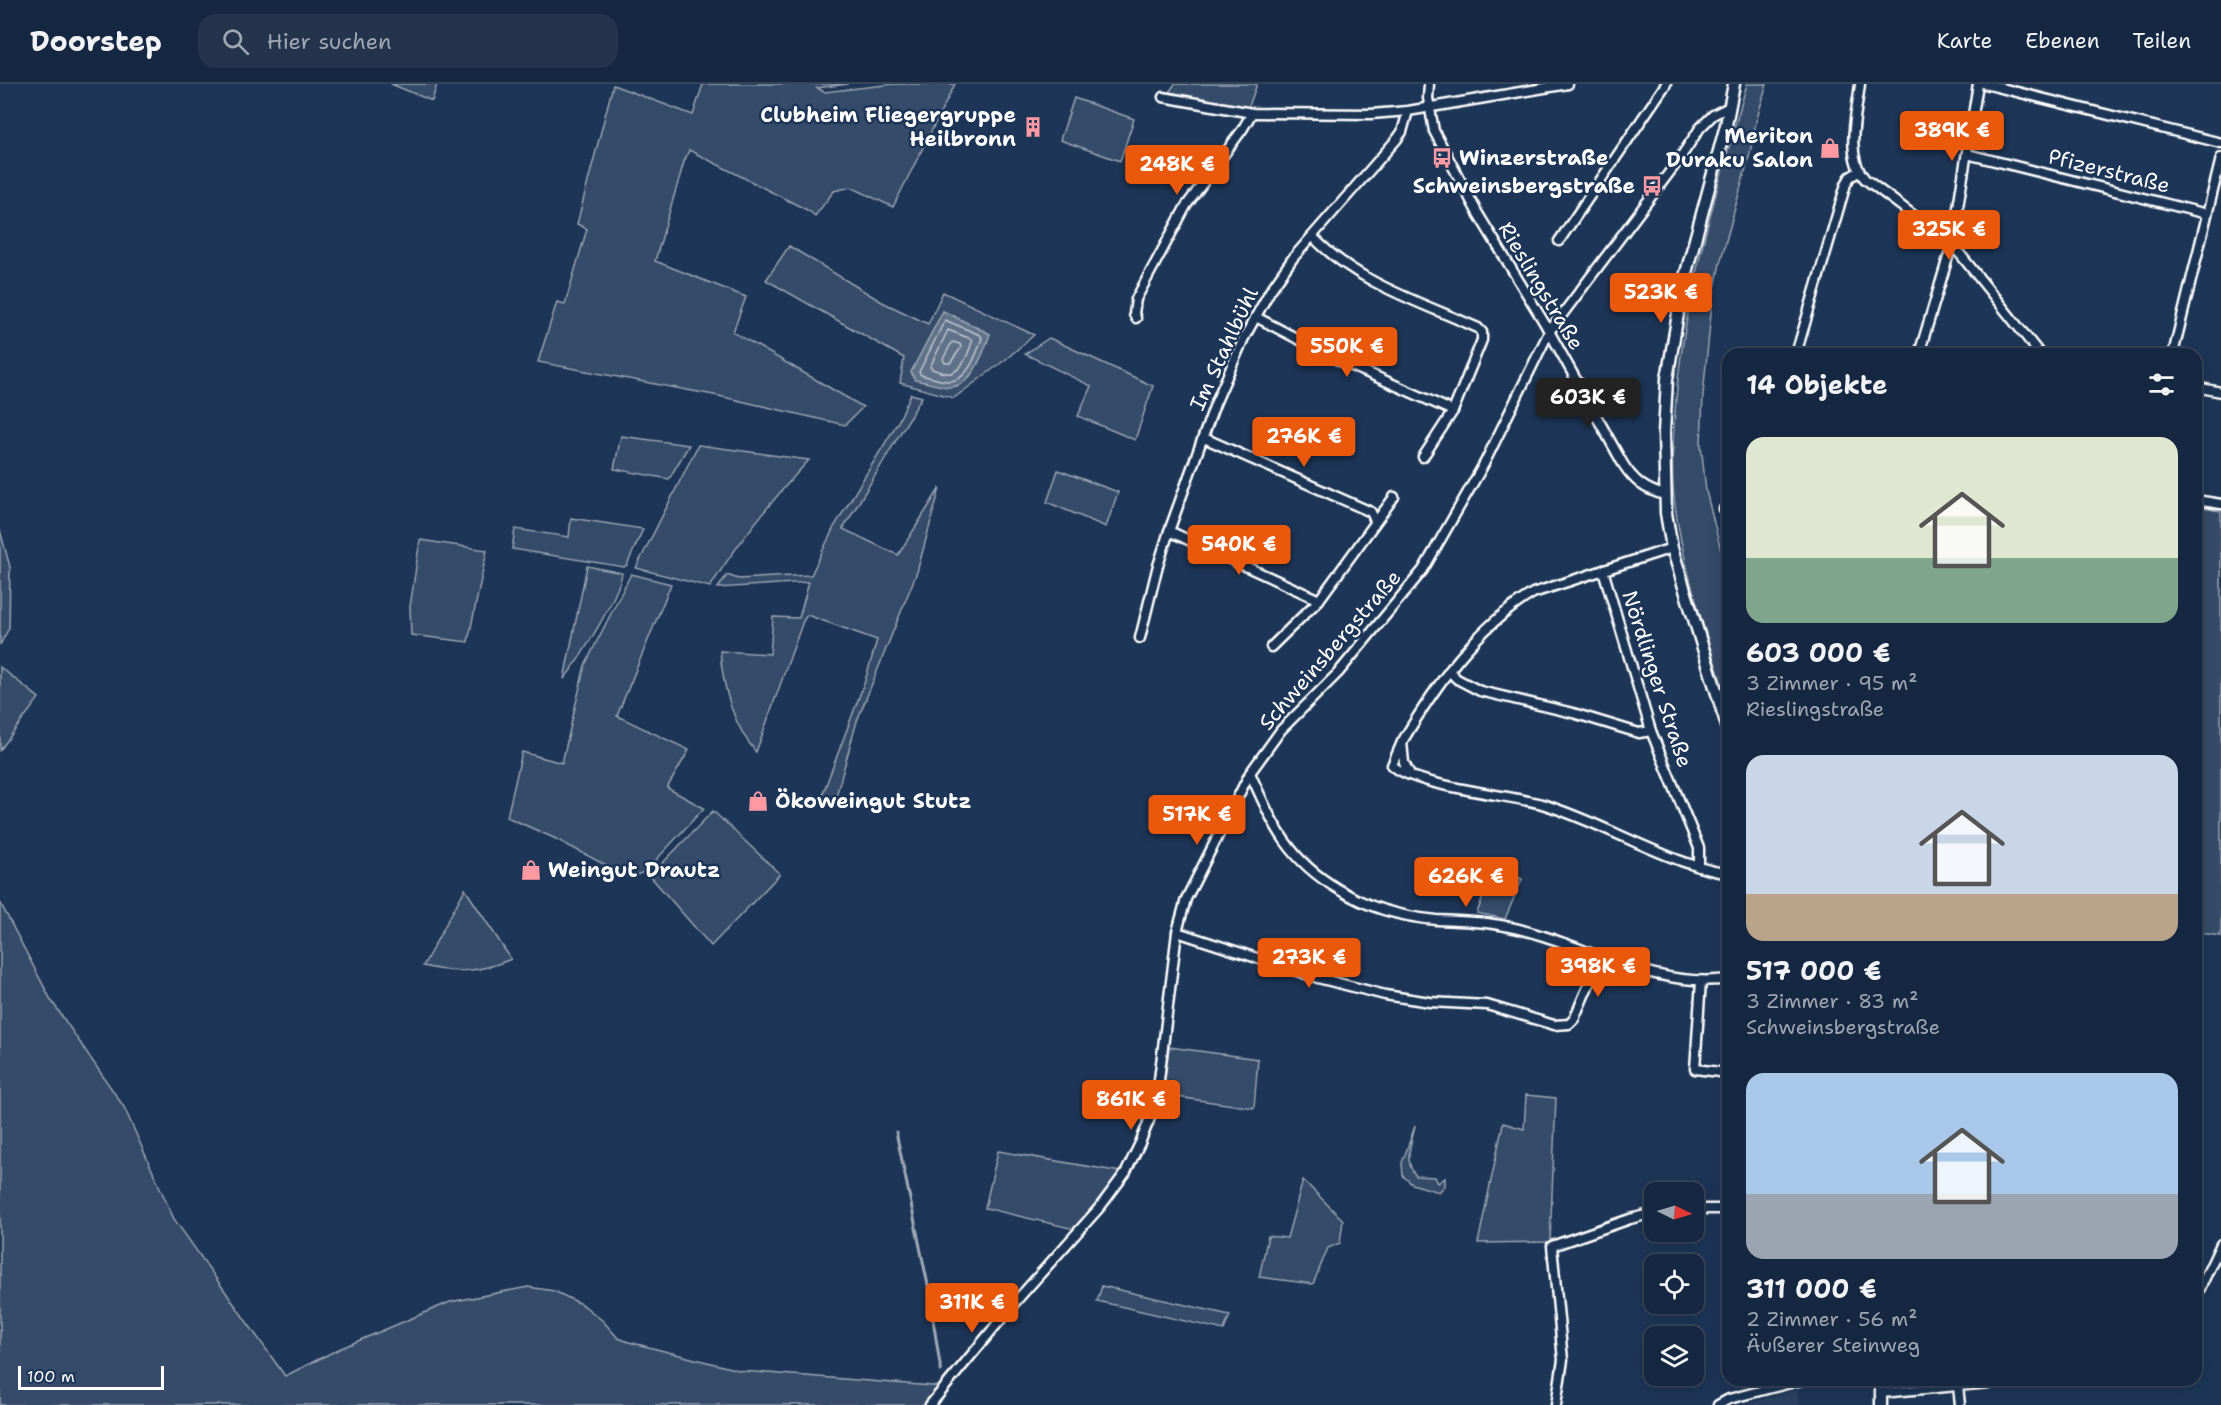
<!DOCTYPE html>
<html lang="de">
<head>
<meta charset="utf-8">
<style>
  body { margin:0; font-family:"Shantell Sans",sans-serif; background:#23344c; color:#f1f3f6; height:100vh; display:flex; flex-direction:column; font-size:22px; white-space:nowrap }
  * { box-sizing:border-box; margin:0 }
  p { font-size:20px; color:#9ea6b1 }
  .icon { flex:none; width:33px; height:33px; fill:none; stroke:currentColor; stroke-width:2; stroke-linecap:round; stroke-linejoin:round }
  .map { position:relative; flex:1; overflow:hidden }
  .panel { position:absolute; left:1722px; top:264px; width:480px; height:1038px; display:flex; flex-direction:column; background:#162841; border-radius:18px; box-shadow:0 3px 15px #0003,0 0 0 2px #35445a }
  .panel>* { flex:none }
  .needle { width:39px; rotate:95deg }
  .buttons { position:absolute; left:1644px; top:1098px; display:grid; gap:12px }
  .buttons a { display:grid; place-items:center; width:60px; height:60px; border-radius:12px; background:#162841; box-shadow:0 3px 15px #0003,0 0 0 2px #35445a; font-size:30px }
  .scale { position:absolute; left:18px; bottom:15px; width:146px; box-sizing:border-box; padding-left:6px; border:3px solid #fff; border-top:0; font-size:16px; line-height:21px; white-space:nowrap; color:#fff; -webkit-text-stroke:4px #1d3557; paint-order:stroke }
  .price { position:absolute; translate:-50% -51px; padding:0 14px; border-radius:6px; background:#ea580c; color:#fff; font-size:20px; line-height:39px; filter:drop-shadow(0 2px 3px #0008) }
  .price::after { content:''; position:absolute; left:50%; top:36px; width:18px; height:14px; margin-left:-9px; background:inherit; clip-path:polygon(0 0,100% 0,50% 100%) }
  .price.current { background:#222; color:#fff }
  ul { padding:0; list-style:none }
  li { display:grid; align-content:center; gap:12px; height:318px; padding:0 24px }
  li span { display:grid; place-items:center; height:186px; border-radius:18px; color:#555 }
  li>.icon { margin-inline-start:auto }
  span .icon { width:108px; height:108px; fill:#fffc; stroke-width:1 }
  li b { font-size:26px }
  h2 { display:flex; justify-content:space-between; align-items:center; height:72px; padding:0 24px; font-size:26px }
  header { display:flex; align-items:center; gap:36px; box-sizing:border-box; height:84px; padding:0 30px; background:#162841; border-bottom:2px solid #35445a }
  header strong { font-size:28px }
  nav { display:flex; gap:33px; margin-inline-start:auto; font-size:21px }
  .search { width:420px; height:54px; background:#23344c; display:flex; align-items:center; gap:15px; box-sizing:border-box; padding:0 21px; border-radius:18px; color:#9ea6b1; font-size:22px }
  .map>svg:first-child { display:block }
  .built { fill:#2a4161 }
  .green { fill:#364b69; stroke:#9aa5b4; stroke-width:1.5 }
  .water { fill:#617289; stroke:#a0aab8; stroke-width:1.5 }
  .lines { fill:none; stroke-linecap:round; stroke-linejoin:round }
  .shore { stroke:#c0c7d0; stroke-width:1.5 }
  .stream { stroke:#a0aab8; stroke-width:3 }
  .minor-casing { stroke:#fff; stroke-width:13 }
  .tertiary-casing { stroke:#fff; stroke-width:15 }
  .minor { stroke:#1d3557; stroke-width:8 }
  .tertiary { stroke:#1d3557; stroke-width:10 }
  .labels { text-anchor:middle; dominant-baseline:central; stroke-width:5; stroke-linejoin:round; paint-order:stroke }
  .poi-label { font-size:21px; font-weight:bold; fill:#fff; stroke:#1d3557; text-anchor:end }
  .street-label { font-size:21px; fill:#fff; stroke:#1d3557 }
</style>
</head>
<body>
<header>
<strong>Doorstep</strong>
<div class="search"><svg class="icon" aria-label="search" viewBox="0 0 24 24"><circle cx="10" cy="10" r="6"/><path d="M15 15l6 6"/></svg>Hier suchen</div>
<nav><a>Karte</a><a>Ebenen</a><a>Teilen</a></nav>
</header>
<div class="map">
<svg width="2221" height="1321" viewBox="0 0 2221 1321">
  <rect width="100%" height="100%" fill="#1d3557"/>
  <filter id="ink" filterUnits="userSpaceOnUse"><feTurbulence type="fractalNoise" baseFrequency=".0167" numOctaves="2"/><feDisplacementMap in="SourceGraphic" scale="12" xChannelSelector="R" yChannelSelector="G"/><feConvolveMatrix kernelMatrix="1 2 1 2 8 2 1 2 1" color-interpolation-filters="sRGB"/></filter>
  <g filter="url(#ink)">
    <polygon class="built" points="1798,1305 1799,1321 1743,1321 1753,1318"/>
    <g class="green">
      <polygon points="391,0 437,0 432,17"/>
      <polygon points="703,0 848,0 817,4 824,8 894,0 955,0 893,123 851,103 834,107 815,132 809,127 689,66 684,78 655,177 746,213 733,248 863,323 845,341 719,312 538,278 557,218 565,220 587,145 577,140 613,1 693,31"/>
      <polygon points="1175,0 1257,0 1248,25 1169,8"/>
      <path d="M1747 0H1767L1756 38 1750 69 1720 179 1712 219 1703 311 1701 360 1706 407 1728 494V619C1707 552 1682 484 1674 413 1671 385 1673 356 1675 327 1683 215 1716 108 1747 0Z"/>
      <polygon points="1074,14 1134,35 1120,77 1060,56"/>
      <polygon points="789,162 882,218 928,240 943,208 1034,251 1005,276 954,314 900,299 904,274 766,196"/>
      <polygon points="1049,254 1153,302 1135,356 1078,332 1091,302 1025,270"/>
      <path d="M911 310 922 313 843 445 898 471 940 404 917 488 857 637 835 716 826 718 822 712 865 597 877 556 807 531 803 537 756 668C732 640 723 603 720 567L770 570 773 533 799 534 809 498 718 504 727 491 738 495 811 491 834 443 898 338Z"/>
      <polygon points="621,352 689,361 669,395 614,385"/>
      <path d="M698 361 809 376C772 416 739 457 710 503L636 484Z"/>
      <polygon points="1058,386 1118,408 1106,443 1047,418"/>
      <polygon points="2196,423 2221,427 2221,852 2196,848"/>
      <polygon points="571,434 643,445 627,481 624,483 512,465 515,445 569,453"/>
      <polygon points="0,446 10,483 9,544 0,561"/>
      <polygon points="420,456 487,466 468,558 411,551 410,523"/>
      <path d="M587 482 622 489C619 512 579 577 564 595Z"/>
      <polygon points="631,490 671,500 617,632 689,666 667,704 704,724 646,787 630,794 554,754 507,733 522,668 562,679 585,581"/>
      <polygon points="0,583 39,614 0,666"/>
      <polygon points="713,727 780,790 711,862 650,792"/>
      <polygon points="1494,784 1522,795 1505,835 1477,829"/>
      <path d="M465 805 511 875C481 888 455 890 423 882Z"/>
      <polygon points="0,818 51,916 124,1023 174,1135 285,1292 339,1265 450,1218 528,1203 554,1207 583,1221 603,1237 618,1254 629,1258 742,1287 944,1303 928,1321 0,1321"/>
      <polygon points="1169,963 1258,975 1254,1024 1163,1011"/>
      <polygon points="1526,1011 1556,1014 1550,1158 1478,1159 1503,1039 1524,1045"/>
      <path d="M1415 1042C1411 1062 1403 1076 1416 1092L1435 1093 1438 1099 1445 1094V1102L1439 1108 1412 1100 1403 1092 1402 1079Z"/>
      <polygon points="998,1067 1121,1088 1074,1145 985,1124"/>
      <polygon points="1303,1096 1343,1136 1340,1159 1328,1164 1313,1200 1259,1193 1268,1152 1287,1154"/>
      <polygon points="1102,1202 1230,1231 1224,1246 1097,1217"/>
    </g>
    <path class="water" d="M943 227 990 250C984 267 972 305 948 303 938 302 926 298 915 296L911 288Z"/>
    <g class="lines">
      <g class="shore">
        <path d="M945 236 980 251 982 254C977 269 968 297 949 297 940 297 929 293 921 291L919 288Z"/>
        <path d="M948 246 971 255 972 258C969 268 963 286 951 289 945 290 937 287 932 285L930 283Z"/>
        <polygon points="952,258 960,260 961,264 950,279 945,279 943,275"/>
      </g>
      <g class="stream">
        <polyline points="896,1048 929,1206"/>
        <polyline points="930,1216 941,1287"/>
      </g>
      <g class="minor-casing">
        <g id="minor">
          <path d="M1429 0 1428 14 1434 47 1477 128 1545 240 1623 380C1634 397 1645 406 1665 411"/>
          <path d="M1860 0C1857 28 1844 72 1865 95L1952 160 2040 270"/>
          <polyline points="1985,0 2221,59"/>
          <polyline points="1163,13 1252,29 1371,30 1408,27 1568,0"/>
          <polyline points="1967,70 2207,130"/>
          <path d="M1313 153C1357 199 1420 218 1478 244L1482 248V256L1453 327 1423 373"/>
          <polyline points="1559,157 1666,0"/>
          <polyline points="1256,233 1332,273 1453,327"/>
          <polyline points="1136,234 1134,230 1136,215 1186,122 1242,46 1252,29"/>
          <polyline points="1796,270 1846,100 1850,93 1858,88"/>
          <polyline points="1919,270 1952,160 1978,0"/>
          <polyline points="2173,270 2221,74"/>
          <polyline points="2196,303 2221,308"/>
          <polyline points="1204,354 1371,428 1375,437"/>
          <polyline points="2196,416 2221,420"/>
          <polyline points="1724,425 1728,422"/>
          <polyline points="1169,447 1319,516"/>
          <polyline points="1603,486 1651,647 1699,764 1699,783"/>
          <polyline points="1140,554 1157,485 1169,447 1215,320 1244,254 1270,207 1293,174 1397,55 1402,48 1408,27"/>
          <polyline points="1271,563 1319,516 1394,413"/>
          <polyline points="1449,587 1457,595 1480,607 1573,629 1639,649 1651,647"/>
          <path d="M1402 658C1436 601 1475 544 1533 509L1672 464"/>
          <path d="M1250 689C1273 740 1287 775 1338 805 1368 824 1402 833 1437 836 1459 837 1482 837 1505 842 1579 856 1650 906 1728 895"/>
          <path d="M1410 690 1404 679 1402 658 1392 681C1413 702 1509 711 1542 720 1591 735 1636 761 1684 778 1698 782 1713 789 1728 789"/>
          <polyline points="1177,848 1318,894 1385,911 1430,918 1487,921 1554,941 1569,940 1574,935 1601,872"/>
          <polyline points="1701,897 1695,985 1728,989"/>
          <polyline points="1694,1125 1728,1125"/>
          <polyline points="2196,1213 2221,1160"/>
          <polyline points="1958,1302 1960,1321"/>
          <polyline points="1881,1309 2022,1296"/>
          <polyline points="930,1321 1017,1216 1100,1123 1126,1088 1140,1059 1150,1034 1158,1004 1177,848 1186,815 1250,689 1281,646 1338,589 1423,486 1484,380 1549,248 1678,77 1700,44 1713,31 1729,23"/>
          <polyline points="1556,1321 1563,1276 1552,1162 1630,1135 1654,1129"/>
          <polyline points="1718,1321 1729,1315 1802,1296"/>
        </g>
      </g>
      <g class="tertiary-casing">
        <g id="tertiary">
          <polyline points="1728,645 1672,464 1666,429 1664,349 1667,295 1683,200 1726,41 1734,0"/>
          <polyline points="1881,1321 1881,1296"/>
        </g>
      </g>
      <use href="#minor" class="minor"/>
      <use href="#tertiary" class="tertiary"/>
    </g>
  </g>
  <defs>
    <g id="building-bare" transform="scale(1.62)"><path d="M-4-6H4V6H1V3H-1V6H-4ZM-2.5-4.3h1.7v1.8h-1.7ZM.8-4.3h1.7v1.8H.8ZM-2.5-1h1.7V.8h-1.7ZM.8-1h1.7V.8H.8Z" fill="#ff9aa2" stroke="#1d3557" stroke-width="2.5" paint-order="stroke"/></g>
    <g id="shop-bare" transform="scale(1.62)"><path d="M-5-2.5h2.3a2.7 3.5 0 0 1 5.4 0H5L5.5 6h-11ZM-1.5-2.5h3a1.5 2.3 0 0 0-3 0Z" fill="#ff9aa2" stroke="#1d3557" stroke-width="2.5" paint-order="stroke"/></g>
    <g id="bus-bare" transform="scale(1.62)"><path d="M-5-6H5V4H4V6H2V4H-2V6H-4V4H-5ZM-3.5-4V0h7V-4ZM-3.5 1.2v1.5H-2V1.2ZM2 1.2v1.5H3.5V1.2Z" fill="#ff9aa2" stroke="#1d3557" stroke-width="2.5" paint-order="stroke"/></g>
  </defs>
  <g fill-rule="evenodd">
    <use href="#building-bare" x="1033" y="43"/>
    <use href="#shop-bare" x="1830" y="64"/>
    <use href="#bus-bare" x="1442" y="74"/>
    <use href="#bus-bare" x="1652" y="102"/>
    <use href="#shop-bare" x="758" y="717"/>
    <use href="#shop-bare" x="531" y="786"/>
  </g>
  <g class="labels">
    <g class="poi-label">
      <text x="1016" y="31">Clubheim Fliegergruppe<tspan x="1016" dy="24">Heilbronn</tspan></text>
      <text x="1813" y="52">Meriton<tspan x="1813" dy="24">Duraku Salon</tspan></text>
      <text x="1459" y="74" text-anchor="start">Winzerstraße</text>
      <text x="1635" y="102">Schweinsbergstraße</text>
      <text x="775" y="717" text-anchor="start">Ökoweingut Stutz</text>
      <text x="548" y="786" text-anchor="start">Weingut Drautz</text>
    </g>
    <g class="street-label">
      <text transform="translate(2109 87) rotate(14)">Pfizerstraße</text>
      <text transform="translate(1541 202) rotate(59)">Rieslingstraße</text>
      <text transform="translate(1224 265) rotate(-65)">Im Stahlbühl</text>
      <text transform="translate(1330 566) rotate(-49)">Schweinsbergstraße</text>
      <text transform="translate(1657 595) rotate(72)">Nördlinger Straße</text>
    </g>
  </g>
</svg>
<div class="buttons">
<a><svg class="needle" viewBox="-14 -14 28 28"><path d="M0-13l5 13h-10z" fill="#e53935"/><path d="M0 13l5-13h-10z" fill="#9ea6b1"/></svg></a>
<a><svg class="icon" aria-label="locate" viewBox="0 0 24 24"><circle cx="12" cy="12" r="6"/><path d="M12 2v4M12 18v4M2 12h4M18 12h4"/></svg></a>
<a><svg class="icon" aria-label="layers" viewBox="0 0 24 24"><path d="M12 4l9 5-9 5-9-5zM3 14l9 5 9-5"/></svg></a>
</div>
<div class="scale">100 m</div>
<b class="price" style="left:1952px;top:78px">389K €</b>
<b class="price" style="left:1177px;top:112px">248K €</b>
<b class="price" style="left:1949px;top:177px">325K €</b>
<b class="price" style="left:1661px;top:240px">523K €</b>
<b class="price" style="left:1347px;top:294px">550K €</b>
<b class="price current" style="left:1588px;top:345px">603K €</b>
<b class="price" style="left:1304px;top:384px">276K €</b>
<b class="price" style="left:1239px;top:492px">540K €</b>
<b class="price" style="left:1197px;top:762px">517K €</b>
<b class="price" style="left:1466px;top:824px">626K €</b>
<b class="price" style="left:1309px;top:905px">273K €</b>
<b class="price" style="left:1598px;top:914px">398K €</b>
<b class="price" style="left:1131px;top:1047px">861K €</b>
<b class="price" style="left:972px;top:1250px">311K €</b>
<section class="panel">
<h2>14 Objekte<svg class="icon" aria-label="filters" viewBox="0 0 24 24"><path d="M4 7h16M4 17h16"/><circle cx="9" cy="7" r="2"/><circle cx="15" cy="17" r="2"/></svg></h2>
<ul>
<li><span style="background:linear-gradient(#dfe7d0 65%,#7fa58c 0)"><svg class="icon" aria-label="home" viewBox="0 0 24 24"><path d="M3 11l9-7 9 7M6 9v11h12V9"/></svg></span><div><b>603 000 €</b><p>3 Zimmer · 95 m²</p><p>Rieslingstraße</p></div></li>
<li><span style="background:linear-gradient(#c9d6e8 75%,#b9a48a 0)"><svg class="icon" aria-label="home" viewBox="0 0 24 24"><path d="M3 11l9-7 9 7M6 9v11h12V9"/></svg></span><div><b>517 000 €</b><p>3 Zimmer · 83 m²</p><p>Schweinsbergstraße</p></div></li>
<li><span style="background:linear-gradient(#a9c7e8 65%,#9aa5b1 0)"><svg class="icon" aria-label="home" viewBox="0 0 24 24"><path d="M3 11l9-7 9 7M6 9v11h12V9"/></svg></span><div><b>311 000 €</b><p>2 Zimmer · 56 m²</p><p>Äußerer Steinweg</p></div></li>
</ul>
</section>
</div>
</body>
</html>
